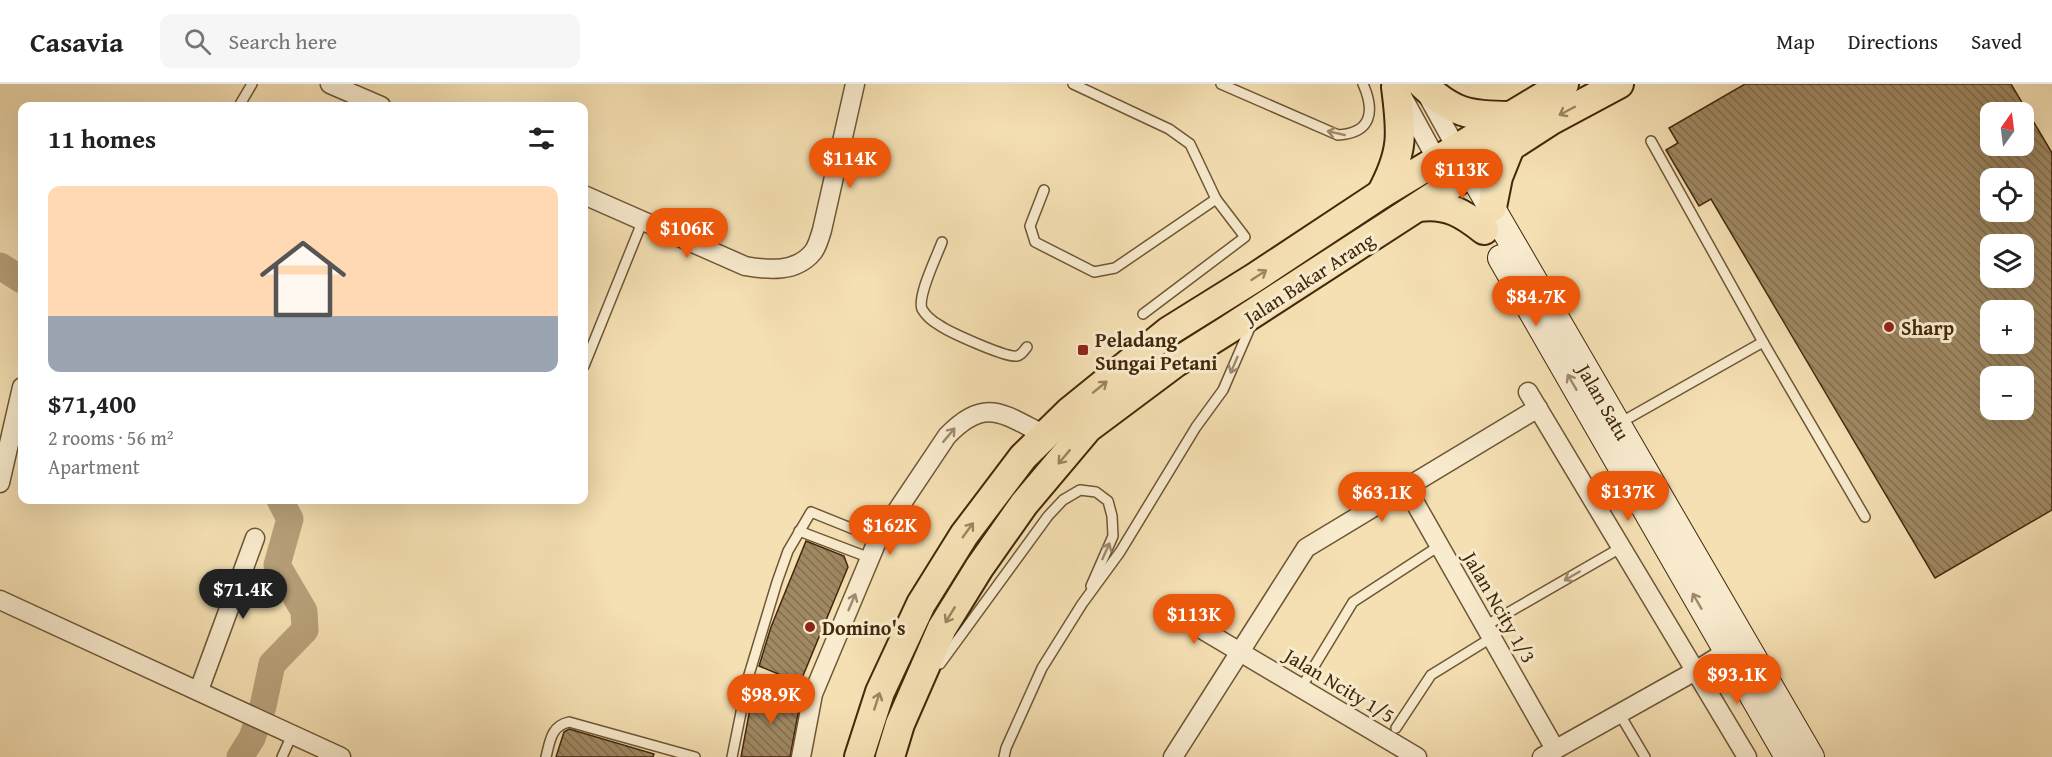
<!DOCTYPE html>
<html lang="en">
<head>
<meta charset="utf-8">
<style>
  body { margin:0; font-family:"Gentium Book Plus",serif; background:#f6f6f6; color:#202124; height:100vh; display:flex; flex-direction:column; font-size:22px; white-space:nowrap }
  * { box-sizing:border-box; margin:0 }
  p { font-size:20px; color:#757577 }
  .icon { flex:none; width:33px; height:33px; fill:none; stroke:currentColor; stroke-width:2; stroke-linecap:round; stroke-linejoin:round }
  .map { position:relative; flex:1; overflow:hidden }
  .sheet { position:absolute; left:18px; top:18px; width:570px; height:402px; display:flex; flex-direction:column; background:#fff; border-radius:12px; box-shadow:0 6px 24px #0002 }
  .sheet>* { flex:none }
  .needle { width:39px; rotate:14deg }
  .fabs { position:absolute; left:1980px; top:18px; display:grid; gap:12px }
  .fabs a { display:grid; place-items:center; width:54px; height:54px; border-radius:12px; background:#fff; box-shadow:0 6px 24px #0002; font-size:30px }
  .price { position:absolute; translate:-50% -51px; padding:0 14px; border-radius:21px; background:#ea580c; color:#fff; font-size:20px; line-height:39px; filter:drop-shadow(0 2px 3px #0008) }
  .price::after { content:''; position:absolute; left:50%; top:36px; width:18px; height:14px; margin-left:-9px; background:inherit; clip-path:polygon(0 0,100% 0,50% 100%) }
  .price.on { background:#222; color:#fff }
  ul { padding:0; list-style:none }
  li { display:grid; align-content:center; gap:12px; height:318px; padding:0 30px }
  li+li { border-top:2px solid #e0e0e0 }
  li span { display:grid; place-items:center; height:186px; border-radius:12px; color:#555 }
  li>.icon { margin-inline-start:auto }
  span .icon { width:108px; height:108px; fill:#fffc; stroke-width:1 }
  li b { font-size:26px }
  h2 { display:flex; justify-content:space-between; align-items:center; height:72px; padding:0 30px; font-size:26px }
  header { display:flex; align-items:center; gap:36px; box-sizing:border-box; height:84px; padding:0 30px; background:#fff; border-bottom:2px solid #e0e0e0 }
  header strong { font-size:28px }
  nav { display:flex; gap:33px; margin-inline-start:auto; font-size:21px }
  .search { width:420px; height:54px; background:#f6f6f6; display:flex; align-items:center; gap:15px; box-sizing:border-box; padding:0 21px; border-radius:12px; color:#757577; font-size:22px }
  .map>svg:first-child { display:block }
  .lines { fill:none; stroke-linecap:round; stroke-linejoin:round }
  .river { stroke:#b8a17a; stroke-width:27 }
  .building { fill:url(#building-back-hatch); stroke:#42280b; stroke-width:1.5; fill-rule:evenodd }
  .service-casing { stroke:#6f5635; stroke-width:12 }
  .minor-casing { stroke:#6f5635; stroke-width:21 }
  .secondary-casing { stroke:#42280b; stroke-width:28 }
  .primary-casing { stroke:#42280b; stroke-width:32 }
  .service { stroke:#f8ebce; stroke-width:9 }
  .minor { stroke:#f8ebce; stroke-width:18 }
  .secondary { stroke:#f8ebce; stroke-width:26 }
  .primary { stroke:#f5e0b3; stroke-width:28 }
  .oneway { stroke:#9c845f }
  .oneway2 { stroke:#9d8a6c }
  .poi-dot { fill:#8f2418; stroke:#f8ebce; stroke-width:2 }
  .labels { text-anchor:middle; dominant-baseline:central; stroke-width:6; stroke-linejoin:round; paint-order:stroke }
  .street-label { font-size:20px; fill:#42280b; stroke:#f8ebce }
  .poi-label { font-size:20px; font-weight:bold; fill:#42280b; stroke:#f8ebce; text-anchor:start }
</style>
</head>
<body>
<header>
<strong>Casavia</strong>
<div class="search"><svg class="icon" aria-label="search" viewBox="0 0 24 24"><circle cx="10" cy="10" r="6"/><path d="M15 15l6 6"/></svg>Search here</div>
<nav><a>Map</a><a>Directions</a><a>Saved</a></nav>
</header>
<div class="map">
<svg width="2052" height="673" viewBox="0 0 2052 673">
  <defs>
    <pattern id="building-back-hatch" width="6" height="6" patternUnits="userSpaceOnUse" patternTransform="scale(1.5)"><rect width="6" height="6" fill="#9f8862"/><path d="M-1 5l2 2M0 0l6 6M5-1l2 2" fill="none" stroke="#836f4f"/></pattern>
  </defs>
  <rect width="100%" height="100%" fill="#f5e0b3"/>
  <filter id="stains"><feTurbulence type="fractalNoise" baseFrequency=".00333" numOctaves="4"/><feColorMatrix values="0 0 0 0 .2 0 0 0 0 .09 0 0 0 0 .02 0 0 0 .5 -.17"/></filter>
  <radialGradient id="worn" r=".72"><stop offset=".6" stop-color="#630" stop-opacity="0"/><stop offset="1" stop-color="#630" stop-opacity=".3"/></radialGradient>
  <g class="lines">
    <g class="river">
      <polyline points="0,182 22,196"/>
      <polyline points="240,673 252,654 263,622 272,580 305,546 304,527 277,481 290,435 280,416"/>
    </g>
  </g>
  <g class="building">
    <path d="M1745 0H2011L2052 69V426L1935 494 1711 115 1699 122 1666 66 1678 59 1669 44ZM1990 28H2024V62H1990ZM1990 94H2024V128H1990ZM1990 160H2024V194H1990ZM1990 226H2024V260H1990ZM1990 292H2024V326H1990Z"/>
    <polygon points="806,457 844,472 848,483 800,599 759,582 771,543"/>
    <polygon points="754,603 801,614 790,673 741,673"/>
    <polygon points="569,645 654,670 653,673 556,673 564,648"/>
  </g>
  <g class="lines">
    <g class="service-casing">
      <g id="service">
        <path d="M1221 0 1338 51C1372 49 1375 27 1363 0"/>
        <polyline points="239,22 252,0"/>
        <polyline points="1044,106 1030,142 1035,158 1094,188 1115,184 1216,115 1190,60 1169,45 1073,0"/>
        <path d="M942 158C937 172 917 212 922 225 926 232 932 237 939 241 949 248 1006 274 1017 272 1022 271 1024 266 1027 263"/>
        <polyline points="1143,230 1245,153 1216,115"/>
        <polyline points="1763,258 1865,433"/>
        <polyline points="584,282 643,136"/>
        <polyline points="1618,340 1763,258 1651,57"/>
        <polyline points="799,447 870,474"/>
        <polyline points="1485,542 1622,463"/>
        <polyline points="940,580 1048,432 1063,416 1080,406 1096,408 1108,417 1112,432 1113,452 1091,502"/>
        <polyline points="748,594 813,610"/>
        <polyline points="1301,604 1353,518 1439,462"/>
        <polyline points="1619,629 1645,673"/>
        <polyline points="1396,644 1431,591 1491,554"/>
        <polyline points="282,673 292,651"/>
        <path d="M546 673C550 657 551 642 569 638L695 673"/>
        <polyline points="732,673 748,594 777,498 788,467 811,428 878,455"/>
        <polyline points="1004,673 1006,664 1042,584 1082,520 1120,468 1196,343 1223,306 1252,239"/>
      </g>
    </g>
    <g class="minor-casing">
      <g id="minor">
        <polyline points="330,0 381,22"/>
        <polyline points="1426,9 1457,65"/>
        <polyline points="1402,12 1437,76"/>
        <path d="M584 111 745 182C768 186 796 189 813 168 817 163 820 153 822 146L855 0"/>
        <polyline points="1528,308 1747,673"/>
        <polyline points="0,399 22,303"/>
        <polyline points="1406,403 1555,665"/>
        <polyline points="0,516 341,673"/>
        <polyline points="1166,524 1417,673"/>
        <polyline points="199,606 255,454"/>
        <path d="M801 673 813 610 878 455 947 352C985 312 1003 330 1045 351"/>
        <polyline points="1173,673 1306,464 1538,324"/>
        <polyline points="1542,673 1697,586 1735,562"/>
      </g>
    </g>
    <g class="secondary-casing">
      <g id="secondary">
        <polyline points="1461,71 1811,673"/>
        <polyline points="1501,174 1788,673"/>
      </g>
    </g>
    <g class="primary-casing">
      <g id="primary">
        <path d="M1422 0C1453 29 1468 32 1510 32"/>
        <path d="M1381 110C1404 68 1402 49 1396 3"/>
        <path d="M1419 123C1447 119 1464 130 1484 146"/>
        <polyline points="1492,123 1498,93 1510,63"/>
        <polyline points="859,673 880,608 921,520 964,451 1023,373 1069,328 1169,247 1254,194 1381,110 1564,0"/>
        <polyline points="890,673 900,640 942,544 979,484 1024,420 1088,344 1175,279 1229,245 1550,37 1619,0"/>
      </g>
    </g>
    <use href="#service" class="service"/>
    <use href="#minor" class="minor"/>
    <use href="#secondary" class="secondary"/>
    <use href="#primary" class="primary"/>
  </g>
  <defs><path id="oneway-shaft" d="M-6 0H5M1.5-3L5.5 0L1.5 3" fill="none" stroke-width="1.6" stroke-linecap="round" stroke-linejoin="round" transform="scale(1.5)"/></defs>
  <g class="oneway">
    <use href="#oneway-shaft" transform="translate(1567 27) rotate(152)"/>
    <use href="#oneway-shaft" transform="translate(1259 191) rotate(-33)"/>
    <use href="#oneway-shaft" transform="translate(1100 303) rotate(-39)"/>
    <use href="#oneway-shaft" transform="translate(1064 373) rotate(130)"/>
    <use href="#oneway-shaft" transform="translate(968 446) rotate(-54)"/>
    <use href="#oneway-shaft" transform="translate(950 531) rotate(121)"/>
    <use href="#oneway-shaft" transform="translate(877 617) rotate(-72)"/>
  </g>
  <g class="oneway2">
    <use href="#oneway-shaft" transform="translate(1336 49) rotate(-167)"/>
    <use href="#oneway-shaft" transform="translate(1234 281) rotate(113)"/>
    <use href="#oneway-shaft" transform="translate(1572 298) rotate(-120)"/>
    <use href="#oneway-shaft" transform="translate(949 351) rotate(-50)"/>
    <use href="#oneway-shaft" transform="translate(1106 467) rotate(-66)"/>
    <use href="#oneway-shaft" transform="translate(1572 492) rotate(150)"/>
    <use href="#oneway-shaft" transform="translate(1697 517) rotate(-120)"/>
    <use href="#oneway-shaft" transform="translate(852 518) rotate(-67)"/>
  </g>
  <g class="poi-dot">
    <circle cx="1889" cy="243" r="6"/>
    <rect x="1077" y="260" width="12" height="12" rx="3"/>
    <circle cx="810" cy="543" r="6"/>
  </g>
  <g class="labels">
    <g class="street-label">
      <text transform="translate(1309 194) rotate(-33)">Jalan Bakar Arang</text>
      <text transform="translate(1604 318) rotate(60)">Jalan Satu</text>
      <text transform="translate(1500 523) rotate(60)">Jalan Ncity 1/3</text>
      <text transform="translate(1340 601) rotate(31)">Jalan Ncity 1/5</text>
    </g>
    <g class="poi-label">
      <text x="1901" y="243">Sharp</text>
      <text x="1095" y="255">Peladang<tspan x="1095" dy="23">Sungai Petani</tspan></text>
      <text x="822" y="543">Domino's</text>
    </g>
  </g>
  <rect width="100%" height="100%" filter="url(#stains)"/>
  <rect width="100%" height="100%" fill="url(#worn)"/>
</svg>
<div class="fabs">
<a><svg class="needle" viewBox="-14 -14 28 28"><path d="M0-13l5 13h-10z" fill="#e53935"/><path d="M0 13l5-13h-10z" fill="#757577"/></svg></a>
<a><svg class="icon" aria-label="locate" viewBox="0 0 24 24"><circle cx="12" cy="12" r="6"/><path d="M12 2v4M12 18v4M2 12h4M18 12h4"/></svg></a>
<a><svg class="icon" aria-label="layers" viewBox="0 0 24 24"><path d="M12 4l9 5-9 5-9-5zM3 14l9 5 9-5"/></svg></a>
<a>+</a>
<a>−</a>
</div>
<b class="price" style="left:850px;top:105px">$114K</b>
<b class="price" style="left:1462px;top:116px">$113K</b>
<b class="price" style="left:687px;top:175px">$106K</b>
<b class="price" style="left:1536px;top:243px">$84.7K</b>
<b class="price" style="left:1628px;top:438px">$137K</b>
<b class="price" style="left:1382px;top:439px">$63.1K</b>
<b class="price" style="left:890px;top:472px">$162K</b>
<b class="price on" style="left:243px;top:536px">$71.4K</b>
<b class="price" style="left:1194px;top:561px">$113K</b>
<b class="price" style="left:1737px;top:621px">$93.1K</b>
<b class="price" style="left:771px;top:641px">$98.9K</b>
<section class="sheet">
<h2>11 homes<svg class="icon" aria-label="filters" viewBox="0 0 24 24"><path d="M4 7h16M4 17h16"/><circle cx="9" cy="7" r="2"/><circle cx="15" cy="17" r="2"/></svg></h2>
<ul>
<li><span style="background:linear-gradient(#ffd9b3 70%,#9aa5b1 0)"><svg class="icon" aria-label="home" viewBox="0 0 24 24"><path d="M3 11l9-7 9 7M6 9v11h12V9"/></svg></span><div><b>$71,400</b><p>2 rooms · 56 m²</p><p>Apartment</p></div></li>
</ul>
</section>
</div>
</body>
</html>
